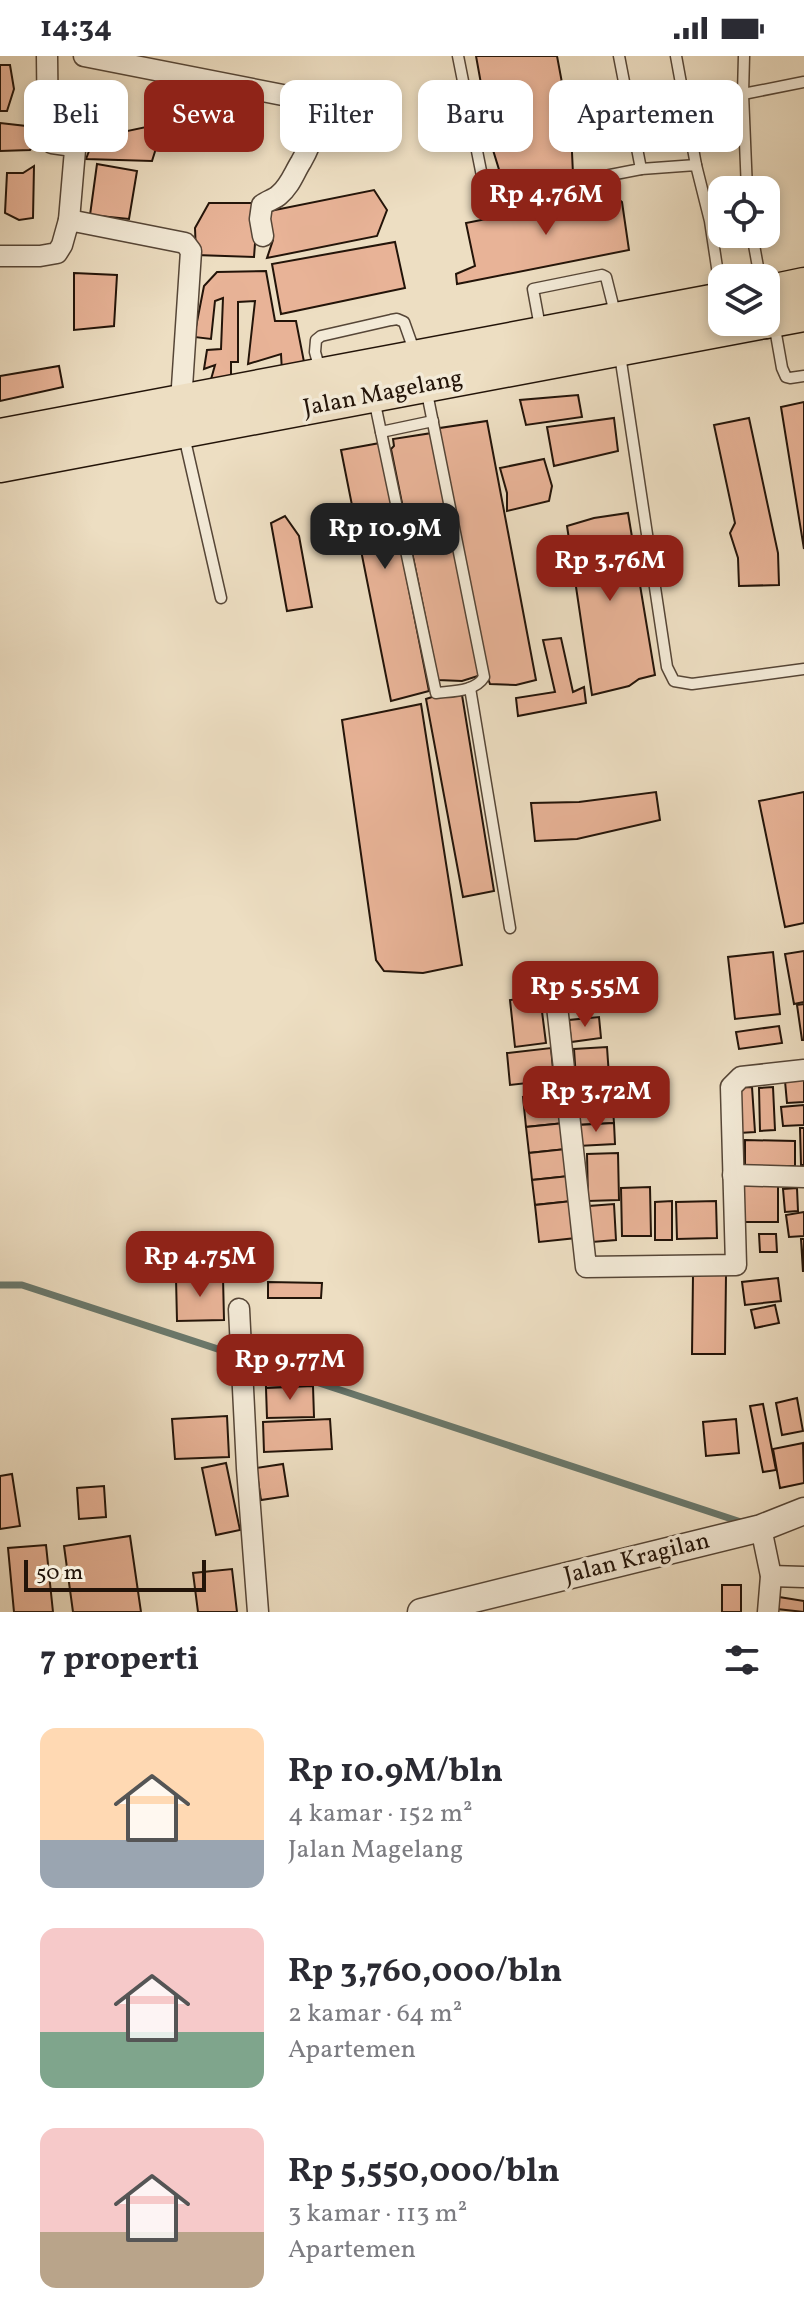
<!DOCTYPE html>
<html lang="id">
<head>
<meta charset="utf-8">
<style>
  body { margin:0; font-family:Vollkorn,serif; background:#f2f2f3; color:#2b2b33; height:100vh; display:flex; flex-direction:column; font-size:30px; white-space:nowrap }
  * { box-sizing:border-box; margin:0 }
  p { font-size:26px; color:#7c7c81 }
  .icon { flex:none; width:44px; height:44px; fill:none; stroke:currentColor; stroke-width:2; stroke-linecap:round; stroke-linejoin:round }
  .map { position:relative; height:1556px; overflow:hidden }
  .details { display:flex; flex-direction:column; background:#fff; flex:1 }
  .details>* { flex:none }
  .top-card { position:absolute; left:24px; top:24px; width:756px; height:72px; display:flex; gap:16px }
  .controls { position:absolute; left:708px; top:120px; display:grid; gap:16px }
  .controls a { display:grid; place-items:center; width:72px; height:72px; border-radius:16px; background:#fff; box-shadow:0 4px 12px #0003; font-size:40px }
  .scale { position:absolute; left:24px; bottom:20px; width:182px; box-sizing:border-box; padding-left:8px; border:4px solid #231409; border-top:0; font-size:22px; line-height:28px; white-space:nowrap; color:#231409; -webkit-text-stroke:6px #f3ead7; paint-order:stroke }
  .price { position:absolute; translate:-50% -68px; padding:0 18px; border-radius:16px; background:#8f2418; color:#fff; font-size:26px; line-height:52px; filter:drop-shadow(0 2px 4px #0008) }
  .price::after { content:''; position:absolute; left:50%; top:48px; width:24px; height:18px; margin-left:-12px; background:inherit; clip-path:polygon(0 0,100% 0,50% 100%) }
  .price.current { background:#222; color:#fff }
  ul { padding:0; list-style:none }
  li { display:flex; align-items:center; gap:24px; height:200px; padding:0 40px }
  li span { display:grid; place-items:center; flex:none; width:224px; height:160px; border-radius:16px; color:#555 }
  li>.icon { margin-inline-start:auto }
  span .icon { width:96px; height:96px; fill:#fffc; stroke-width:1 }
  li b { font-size:34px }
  h2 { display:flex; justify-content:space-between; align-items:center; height:96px; padding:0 40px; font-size:34px }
  .chip { padding:0 28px; border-radius:16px; background:#fff; box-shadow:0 4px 12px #0003; font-size:28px; line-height:72px }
  .chip.current { background:#8f2418; color:#fff }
  .status { display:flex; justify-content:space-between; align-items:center; height:56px; padding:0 40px; background:#fff; direction:ltr }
  .status svg { height:22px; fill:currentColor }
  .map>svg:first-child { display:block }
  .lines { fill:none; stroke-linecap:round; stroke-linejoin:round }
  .stream { stroke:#6a796d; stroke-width:7 }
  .building { fill:#e8b397; stroke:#231409; stroke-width:2 }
  .service-casing { stroke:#564637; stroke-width:13 }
  .minor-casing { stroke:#564637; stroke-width:23 }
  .tertiary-casing { stroke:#564637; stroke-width:29 }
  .primary-casing { stroke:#231409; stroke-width:35 }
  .service { stroke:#f3ead7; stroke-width:10 }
  .minor { stroke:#f3ead7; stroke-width:20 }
  .tertiary { stroke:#f3ead7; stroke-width:26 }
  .primary { stroke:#eddec2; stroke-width:32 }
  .labels { text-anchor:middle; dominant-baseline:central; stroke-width:7; stroke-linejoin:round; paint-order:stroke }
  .street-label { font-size:24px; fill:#231409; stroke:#f3ead7 }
</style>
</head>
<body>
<div class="status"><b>14:34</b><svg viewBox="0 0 49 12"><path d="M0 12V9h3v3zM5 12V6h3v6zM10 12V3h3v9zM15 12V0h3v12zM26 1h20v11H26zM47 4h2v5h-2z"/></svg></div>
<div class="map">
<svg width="804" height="1556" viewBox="0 0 804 1556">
  <rect width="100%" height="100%" fill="#eddec2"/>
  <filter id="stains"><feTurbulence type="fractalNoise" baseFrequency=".0025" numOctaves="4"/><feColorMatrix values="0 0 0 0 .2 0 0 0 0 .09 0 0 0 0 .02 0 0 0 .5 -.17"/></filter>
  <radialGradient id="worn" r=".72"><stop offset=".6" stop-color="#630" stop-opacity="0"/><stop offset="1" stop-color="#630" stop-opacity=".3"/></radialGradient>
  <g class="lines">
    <g class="stream">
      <polyline points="0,1229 22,1229 273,1311"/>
      <polyline points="307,1323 744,1467"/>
    </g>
  </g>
  <g class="building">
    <polygon points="476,0 557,0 571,75 573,118 505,133 493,94"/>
    <polygon points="0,9 10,9 14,33 7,55 0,55"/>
    <polygon points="0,67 35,71 39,83 30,94 0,95"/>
    <polygon points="146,71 158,86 152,105 86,103 94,82"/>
    <polygon points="97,108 137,115 129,163 90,159"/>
    <polygon points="34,110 33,162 19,164 5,157 7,117 23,117"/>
    <polygon points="374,134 387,154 377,180 267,202 273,184 265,156"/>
    <polygon points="612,138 622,146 629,194 457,228 456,218 475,210 466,167"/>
    <polygon points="209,147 258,147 254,201 196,199 195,172"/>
    <polygon points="395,186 405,232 281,258 272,208"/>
    <polygon points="266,215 275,265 296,265 305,311 282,316 281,298 248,308 255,245 238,246 238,306 231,306 231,322 210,327 215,309 204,313 207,294 221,293 223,242 215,245 211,283 194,281 204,230 217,216"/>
    <polygon points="74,217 117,219 114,270 74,274"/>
    <polygon points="59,310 63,331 0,345 0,320"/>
    <polygon points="578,339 582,361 526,369 520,344"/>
    <polygon points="804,346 804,493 781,351"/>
    <polygon points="614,362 618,395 554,410 547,371"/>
    <polygon points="749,362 778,497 779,529 739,530 738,502 730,477 735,467 714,369"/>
    <polygon points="487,365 536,624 516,629 490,628 483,609 438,382 440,372"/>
    <polygon points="432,377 481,619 462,625 438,624 391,393 394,390 393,383"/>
    <polygon points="380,387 429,635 391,645 341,394"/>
    <polygon points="544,403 552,430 549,445 507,455 507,437 500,412"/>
    <polygon points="628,457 655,619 639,623 629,630 592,639 567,470 594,462"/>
    <polygon points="285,460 299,480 312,551 287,555 271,467"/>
    <polygon points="561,582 573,636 584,631 586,647 518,660 516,642 555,636 543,584"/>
    <polygon points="462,639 494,835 463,841 426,643 435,640"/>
    <polygon points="421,648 462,909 423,917 384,915 376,904 342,664"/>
    <polygon points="656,736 660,764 577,783 535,785 531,747 579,746"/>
    <polygon points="804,736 804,867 785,871 759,745"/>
    <polygon points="804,895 804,946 794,948 785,898"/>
    <polygon points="773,896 780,958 735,963 728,901"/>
    <polygon points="540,940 546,987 515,991 510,944"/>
    <polygon points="804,948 804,984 802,984 797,949"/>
    <polygon points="599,961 601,982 571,986 569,964"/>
    <polygon points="779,970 782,987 739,993 736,976"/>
    <polygon points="607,991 610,1035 577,1038 574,993"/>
    <polygon points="551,992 554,1024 510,1029 507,997"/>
    <polygon points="804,1023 804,1046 787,1047 785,1025"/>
    <polygon points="752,1031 755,1076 739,1077 736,1032"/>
    <polygon points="773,1031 775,1074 760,1075 759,1032"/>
    <polygon points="560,1037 564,1067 526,1071 523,1041"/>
    <polygon points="612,1040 614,1067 577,1069 575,1042"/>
    <polygon points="804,1049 804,1069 783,1070 781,1051"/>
    <polygon points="564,1067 566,1093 529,1097 526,1071"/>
    <polygon points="614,1067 615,1088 578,1090 577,1069"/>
    <polygon points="800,1072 804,1072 804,1109 801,1109"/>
    <polygon points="745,1084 795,1085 795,1110 745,1110"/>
    <polygon points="566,1093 569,1120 532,1124 529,1097"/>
    <polygon points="618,1097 619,1144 588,1145 587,1098"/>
    <polygon points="569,1120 572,1145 535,1149 532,1124"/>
    <polygon points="740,1129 778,1129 778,1166 739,1166"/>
    <polygon points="650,1131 651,1180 622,1180 621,1132"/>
    <polygon points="797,1132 798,1155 785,1156 783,1133"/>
    <polygon points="572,1145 576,1182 539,1186 535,1149"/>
    <polygon points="672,1145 672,1184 655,1184 655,1146"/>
    <polygon points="716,1145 717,1182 677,1183 676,1146"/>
    <polygon points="614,1148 616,1184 592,1186 589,1150"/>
    <polygon points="804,1156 804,1180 789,1181 786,1159"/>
    <polygon points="759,1178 776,1178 777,1196 760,1196"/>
    <polygon points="801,1183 804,1183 803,1216"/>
    <polygon points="693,1219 726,1219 725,1298 692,1298"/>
    <polygon points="223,1221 224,1264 177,1265 176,1222"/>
    <polygon points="778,1222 781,1245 745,1249 742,1226"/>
    <polygon points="268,1226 322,1227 321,1242 268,1242"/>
    <polygon points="775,1249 779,1267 755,1272 751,1254"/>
    <polygon points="312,1295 313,1330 266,1332 265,1296"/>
    <polygon points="313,1330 314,1361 267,1362 266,1332"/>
    <polygon points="797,1342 803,1375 782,1379 776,1347"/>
    <polygon points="763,1348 776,1414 763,1416 750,1350"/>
    <polygon points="227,1360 229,1401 175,1403 172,1363"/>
    <polygon points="330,1363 332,1393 264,1396 263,1366"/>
    <polygon points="736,1363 739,1397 706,1400 703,1366"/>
    <polygon points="803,1387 804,1427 780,1432 773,1393"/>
    <polygon points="226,1407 240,1474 216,1479 202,1412"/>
    <polygon points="283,1408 288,1440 261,1444 256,1412"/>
    <polygon points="12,1418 20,1470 0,1473 0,1420"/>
    <polygon points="104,1430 106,1461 79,1463 77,1432"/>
    <polygon points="130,1480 141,1556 73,1556 64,1490"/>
    <polygon points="46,1489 53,1556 14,1556 8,1492"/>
    <polygon points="232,1513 237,1556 198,1556 193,1517"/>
    <rect x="722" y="1529" width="19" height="27"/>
    <polygon points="779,1541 804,1545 804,1556 777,1553"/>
  </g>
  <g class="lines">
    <g class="service-casing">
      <g id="service">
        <polyline points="458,0 486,140 492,142 641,113 619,0"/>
        <polyline points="676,0 696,109"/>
        <polyline points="744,0 743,38 747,134"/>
        <polyline points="743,38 804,26"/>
        <polyline points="641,113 696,109 710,165 721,238"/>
        <polyline points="752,178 760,222"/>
        <polyline points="774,267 782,312 786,321 790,322 804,320"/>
        <polyline points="540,271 533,233 602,219 606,221 615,257"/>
        <polyline points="620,299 667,611 674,625 692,628 804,613"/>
        <polyline points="320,314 315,296 316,284 321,280 391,264 397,263 404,266 415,297"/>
        <path d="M374 343 436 637C452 635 475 636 484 621L426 332"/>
        <polyline points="381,376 433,365"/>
        <polyline points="184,380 221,542"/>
        <polyline points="470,632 510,872"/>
      </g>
    </g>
    <g class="minor-casing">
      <g id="minor">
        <polyline points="47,0 48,82 52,87 73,90 75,94 69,164"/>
        <path d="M84 0 293 41 306 50C316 76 314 83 301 106 294 117 290 130 279 139 275 143 267 145 262 149L260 163 263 180"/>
        <polyline points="0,200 40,200 57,197 62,189 69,164 185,187 191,195 181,346"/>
        <polyline points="556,941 586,1211 736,1209 731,1031 741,1021 804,1014"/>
        <polyline points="733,1119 804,1121"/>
        <polyline points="239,1253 247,1412 258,1556"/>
        <polyline points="761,1472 771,1520 768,1556"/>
        <polyline points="771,1520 804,1521"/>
      </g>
    </g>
    <g class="tertiary-casing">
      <polyline id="tertiary" points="421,1556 761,1472 804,1455"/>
    </g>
    <g class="primary-casing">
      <g id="primary">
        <polyline points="766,236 804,228"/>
        <polyline points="766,266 804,259"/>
        <polyline points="0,379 722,243"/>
        <polyline points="0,410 765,266"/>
      </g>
    </g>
    <use href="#service" class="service"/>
    <use href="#minor" class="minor"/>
    <use href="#tertiary" class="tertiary"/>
    <use href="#primary" class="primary"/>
  </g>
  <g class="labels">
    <g class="street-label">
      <text transform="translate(383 338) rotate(-11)">Jalan Magelang</text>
      <text transform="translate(637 1503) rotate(-14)">Jalan Kragilan</text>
    </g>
  </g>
  <rect width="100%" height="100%" filter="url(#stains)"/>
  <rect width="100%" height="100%" fill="url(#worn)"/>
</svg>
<div class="controls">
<a><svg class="icon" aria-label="locate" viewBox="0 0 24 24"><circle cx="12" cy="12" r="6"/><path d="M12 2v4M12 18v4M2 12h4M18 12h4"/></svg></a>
<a><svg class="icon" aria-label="layers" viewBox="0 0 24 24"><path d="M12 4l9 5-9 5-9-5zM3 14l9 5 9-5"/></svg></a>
</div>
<div class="scale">50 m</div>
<b class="price" style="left:546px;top:181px">Rp 4.76M</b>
<b class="price current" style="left:385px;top:515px">Rp 10.9M</b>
<b class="price" style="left:610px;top:547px">Rp 3.76M</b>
<b class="price" style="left:585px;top:973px">Rp 5.55M</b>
<b class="price" style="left:596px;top:1078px">Rp 3.72M</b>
<b class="price" style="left:200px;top:1243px">Rp 4.75M</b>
<b class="price" style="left:290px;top:1346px">Rp 9.77M</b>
<div class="top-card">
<a class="chip">Beli</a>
<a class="chip current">Sewa</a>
<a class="chip">Filter</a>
<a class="chip">Baru</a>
<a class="chip">Apartemen</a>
</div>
</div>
<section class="details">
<h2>7 properti<svg class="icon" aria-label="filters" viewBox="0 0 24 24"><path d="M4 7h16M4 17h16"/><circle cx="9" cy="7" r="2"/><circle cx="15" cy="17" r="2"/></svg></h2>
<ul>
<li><span style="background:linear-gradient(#ffd9b3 70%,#9aa5b1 0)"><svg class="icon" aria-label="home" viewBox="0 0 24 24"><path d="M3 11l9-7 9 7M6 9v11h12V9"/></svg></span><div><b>Rp 10.9M/bln</b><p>4 kamar · 152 m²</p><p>Jalan Magelang</p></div></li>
<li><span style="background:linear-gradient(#f6c9c9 65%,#7fa58c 0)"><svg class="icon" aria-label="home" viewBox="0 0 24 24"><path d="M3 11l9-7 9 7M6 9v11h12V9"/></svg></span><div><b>Rp 3,760,000/bln</b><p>2 kamar · 64 m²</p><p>Apartemen</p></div></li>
<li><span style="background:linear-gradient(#f6c9c9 65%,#b9a48a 0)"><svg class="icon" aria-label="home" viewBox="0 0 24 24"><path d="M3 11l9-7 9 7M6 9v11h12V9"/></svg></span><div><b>Rp 5,550,000/bln</b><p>3 kamar · 113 m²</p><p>Apartemen</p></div></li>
</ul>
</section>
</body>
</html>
